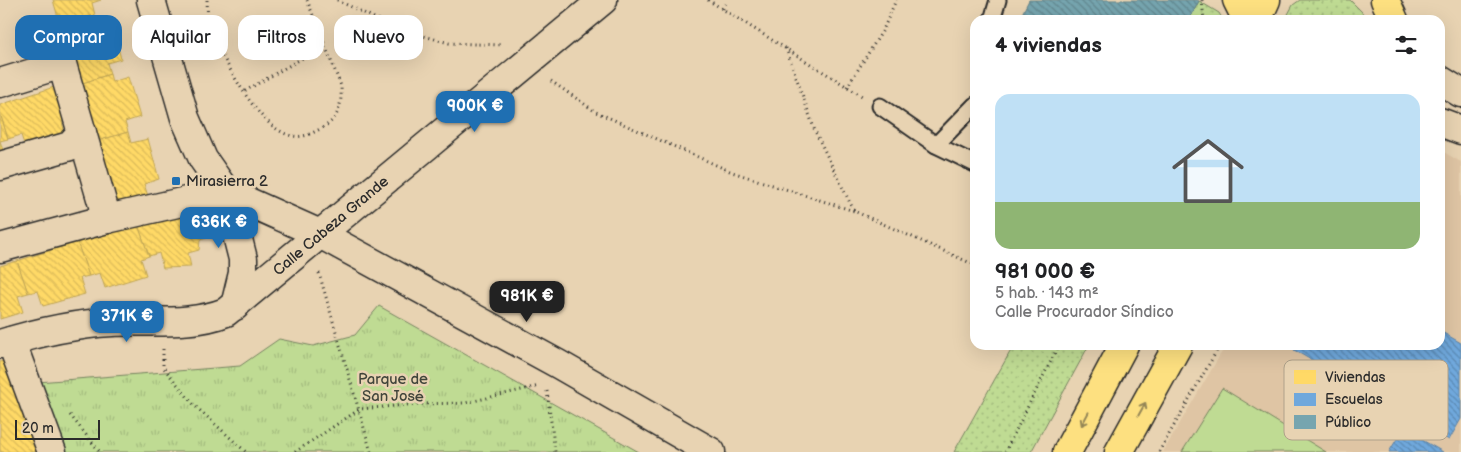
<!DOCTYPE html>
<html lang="es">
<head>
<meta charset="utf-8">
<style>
  body { margin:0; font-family:"Balsamiq Sans",sans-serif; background:#f6f6f6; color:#202124; height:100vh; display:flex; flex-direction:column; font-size:19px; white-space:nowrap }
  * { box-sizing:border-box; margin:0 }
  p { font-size:16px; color:#757577 }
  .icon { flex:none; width:28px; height:28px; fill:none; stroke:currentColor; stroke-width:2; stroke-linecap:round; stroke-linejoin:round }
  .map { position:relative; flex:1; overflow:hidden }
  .sheet { position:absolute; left:970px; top:15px; width:475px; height:335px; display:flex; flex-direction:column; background:#fff; border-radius:15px; box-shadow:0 5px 20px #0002 }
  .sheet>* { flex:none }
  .top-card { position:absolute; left:15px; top:15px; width:475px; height:45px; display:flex; gap:10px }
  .scale { position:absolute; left:15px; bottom:12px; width:85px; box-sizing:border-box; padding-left:5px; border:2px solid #2b2b2b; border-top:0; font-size:14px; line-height:18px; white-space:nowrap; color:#2b2b2b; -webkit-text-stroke:4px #e8d3b2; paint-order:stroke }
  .price { position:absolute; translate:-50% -42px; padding:0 11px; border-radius:10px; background:#1f6fb2; color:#fff; font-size:16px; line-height:32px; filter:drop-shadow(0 1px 2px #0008) }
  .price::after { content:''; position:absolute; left:50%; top:30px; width:15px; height:11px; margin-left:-8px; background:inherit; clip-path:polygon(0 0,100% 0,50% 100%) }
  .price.on { background:#222; color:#fff }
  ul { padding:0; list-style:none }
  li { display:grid; align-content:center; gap:10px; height:265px; padding:0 25px }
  li span { display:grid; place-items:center; height:155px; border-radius:15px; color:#555 }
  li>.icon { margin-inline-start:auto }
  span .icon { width:90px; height:90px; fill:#fffc; stroke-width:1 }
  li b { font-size:21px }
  h2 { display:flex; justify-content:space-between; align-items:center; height:60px; padding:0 25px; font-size:21px }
  .pill { padding:0 18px; border-radius:15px; background:#fff; box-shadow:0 5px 20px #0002; font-size:18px; line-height:45px }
  .pill.on { background:#1f6fb2; color:#fff }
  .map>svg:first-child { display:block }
  .built { fill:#dfc5a4 }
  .grass { fill:url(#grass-tufts); stroke:#75835f }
  .garden { fill:url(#garden-dots); stroke:#75835f }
  .pitch { fill:#bfdb93; stroke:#75835f }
  .homes { fill:url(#homes-back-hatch); stroke:#bfa554 }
  .schools { fill:url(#schools-back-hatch); stroke:#5b82a7 }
  .public { fill:url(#public-back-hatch); stroke:#608087 }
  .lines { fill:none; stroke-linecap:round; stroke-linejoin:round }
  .lane-casing { stroke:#2b2b2b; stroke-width:19 }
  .street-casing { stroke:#2b2b2b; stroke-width:31 }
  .secondary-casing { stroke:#2b2b2b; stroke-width:31 }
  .primary-casing { stroke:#2b2b2b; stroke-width:31 }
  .path { stroke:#2b2b2b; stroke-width:3; stroke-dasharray:1 4; stroke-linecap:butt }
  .lane { stroke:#e8d3b2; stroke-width:15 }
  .street { stroke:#e8d3b2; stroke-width:28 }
  .secondary { stroke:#e8d3b2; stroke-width:28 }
  .primary { stroke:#fde080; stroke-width:28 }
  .oneway { stroke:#948656 }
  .poi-dot { fill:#1f6fb2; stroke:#e8d3b2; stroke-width:2 }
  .labels { text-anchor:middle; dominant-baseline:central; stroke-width:5; stroke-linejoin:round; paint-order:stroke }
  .poi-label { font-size:15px; fill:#2b2b2b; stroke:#e8d3b2; text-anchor:start }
  .street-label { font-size:15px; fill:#2b2b2b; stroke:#e8d3b2 }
  .park-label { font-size:15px; fill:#41453b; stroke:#e8d3b2 }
  .key { fill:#e8d3b2; stroke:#afa18a; stroke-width:1 }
  .key-label { font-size:14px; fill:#2b2b2b }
</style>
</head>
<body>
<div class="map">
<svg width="1461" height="452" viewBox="0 0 1461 452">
  <defs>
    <pattern id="grass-tufts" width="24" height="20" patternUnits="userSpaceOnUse" patternTransform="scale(1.25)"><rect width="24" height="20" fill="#bfdb93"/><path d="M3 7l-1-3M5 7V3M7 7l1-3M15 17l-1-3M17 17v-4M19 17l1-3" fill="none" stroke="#a4bc7f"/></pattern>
    <pattern id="garden-dots" width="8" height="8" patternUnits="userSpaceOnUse" patternTransform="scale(1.25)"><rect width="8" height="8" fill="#bfdb93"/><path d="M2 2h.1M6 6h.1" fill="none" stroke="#a4bc7f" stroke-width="1.8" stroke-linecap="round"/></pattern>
    <pattern id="homes-back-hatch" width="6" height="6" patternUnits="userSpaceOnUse" patternTransform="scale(1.25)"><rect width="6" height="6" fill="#ffd966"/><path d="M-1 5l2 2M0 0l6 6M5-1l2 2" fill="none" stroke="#dbba59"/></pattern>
    <pattern id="schools-back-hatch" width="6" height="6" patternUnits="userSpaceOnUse" patternTransform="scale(1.25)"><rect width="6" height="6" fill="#6fa8dc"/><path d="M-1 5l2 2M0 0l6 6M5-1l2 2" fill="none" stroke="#5b89b3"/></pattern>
    <pattern id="public-back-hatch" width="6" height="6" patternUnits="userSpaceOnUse" patternTransform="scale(1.25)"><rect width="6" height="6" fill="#76a5af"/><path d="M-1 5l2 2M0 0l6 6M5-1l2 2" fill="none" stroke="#61878f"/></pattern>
  </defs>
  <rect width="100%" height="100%" fill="#e8d3b2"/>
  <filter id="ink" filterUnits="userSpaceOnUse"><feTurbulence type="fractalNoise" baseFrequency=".02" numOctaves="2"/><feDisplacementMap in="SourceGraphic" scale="10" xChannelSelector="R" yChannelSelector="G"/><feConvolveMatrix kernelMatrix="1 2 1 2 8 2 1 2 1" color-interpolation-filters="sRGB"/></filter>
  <g filter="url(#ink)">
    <polygon class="built" points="1440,150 1461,162 1461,452 1163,452 1226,345 1440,345"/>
    <polygon class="grass" points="379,306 639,452 64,452 38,382 240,366 279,339 313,346 355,335"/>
    <g class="garden">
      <polygon points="1300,0 1350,0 1362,12 1365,20 1285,20 1293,5"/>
      <polygon points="1199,1 1219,13 1223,20 1189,20"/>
      <polygon points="1014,345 1089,345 1031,452 954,452"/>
    </g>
    <polygon class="pitch" points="1222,388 1326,452 1182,452"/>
    <g class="homes">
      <polygon points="53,0 101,0 92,3 95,15 60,24"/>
      <polygon points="95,15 97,24 111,19 121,59 107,63 110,74 77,85 60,24"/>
      <polygon points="110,74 112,82 128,77 140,117 125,122 128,132 94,142 77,85"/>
      <polygon points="60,85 71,119 62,122 66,137 26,150 21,135 8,139 0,113 0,105"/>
      <polygon points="0,113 8,139 0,141 5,157 0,159"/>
      <polygon points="128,132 131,143 148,139 159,179 144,184 148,196 113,206 94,142"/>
      <polygon points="198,208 206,238 200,240 199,250 188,253 191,267 163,268 159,253 149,256 138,225"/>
      <polygon points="138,225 149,256 141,259 146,275 105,288 100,273 89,276 77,242"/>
      <polygon points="77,242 89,276 80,278 85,294 43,306 38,291 28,293 17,261"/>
      <polygon points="17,261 28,293 18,296 23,312 0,319 0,266"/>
      <polygon points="4,360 37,452 0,452 0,362"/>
    </g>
    <g class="schools">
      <polygon points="1440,331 1461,343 1461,419 1449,440 1294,350 1297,345 1440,345"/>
      <polygon points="1403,429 1443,452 1389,452"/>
    </g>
    <polygon class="public" points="1029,0 1197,0 1199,1 1189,20 1019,20"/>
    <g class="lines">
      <g class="lane-casing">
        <g id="lane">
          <polyline points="992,20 998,0"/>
          <polyline points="880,106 936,145 975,164"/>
          <polyline points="936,145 975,105"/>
        </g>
      </g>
      <g class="street-casing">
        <g id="street">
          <polyline points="151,0 185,118 203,159 226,192 243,259 243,273 235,306"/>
          <polyline points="0,83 62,64 107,219"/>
          <polyline points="0,166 70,146 82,133"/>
          <polyline points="226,192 320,234 558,364 711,452"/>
          <polyline points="0,248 107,219 226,192"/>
          <polyline points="11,341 52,452"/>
          <path d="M0 344C36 333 74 324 112 322 149 320 191 326 226 312L603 0"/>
        </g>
      </g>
      <g class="secondary-casing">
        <g id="secondary">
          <polyline points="1440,80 1461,93"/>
          <polyline points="1440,122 1461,130"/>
        </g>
      </g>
      <g class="primary-casing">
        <g id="primary">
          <polyline points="1237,0 1247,20"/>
          <polyline points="1385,0 1394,20"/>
          <polyline points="1257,20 1266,0"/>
          <polyline points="1067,452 1124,345"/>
          <polyline points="1119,452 1178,345"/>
        </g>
      </g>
      <g class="path">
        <path d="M207 0 208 23 212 37C229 66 256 125 289 135 301 139 311 134 322 128 339 119 342 104 341 86L307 0"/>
        <polyline points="337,0 395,28 449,43 503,45"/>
        <polyline points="708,0 862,96"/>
        <polyline points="1202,0 1204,20"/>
        <polyline points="723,9 727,0"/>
        <polyline points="786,48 815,131 854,211 975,265"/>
        <polyline points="551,81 596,112 732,172 854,211"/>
        <polyline points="847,87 883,30 896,0"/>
        <polyline points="245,91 325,45"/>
        <polyline points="319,273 371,452"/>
        <polyline points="163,349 163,367 195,406 246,452"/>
        <polyline points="547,391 555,452"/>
        <polyline points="70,415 100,452"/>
        <polyline points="295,452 360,409 417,404 465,403 539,386"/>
        <polyline points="1005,452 1059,345"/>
        <polyline points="1159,452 1220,345"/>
      </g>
      <use href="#lane" class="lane"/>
      <use href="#street" class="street"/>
      <use href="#secondary" class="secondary"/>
      <use href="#primary" class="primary"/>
    </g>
    <defs><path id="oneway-shaft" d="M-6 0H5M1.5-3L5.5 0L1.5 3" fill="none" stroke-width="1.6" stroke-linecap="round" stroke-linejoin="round" transform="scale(1.25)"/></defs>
    <g class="oneway">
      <use href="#oneway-shaft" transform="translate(1142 409) rotate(-61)"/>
      <use href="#oneway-shaft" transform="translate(1085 419) rotate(118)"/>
    </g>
  </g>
  <rect class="poi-dot" x="171" y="176" width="10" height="10" rx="2.5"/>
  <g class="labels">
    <g class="poi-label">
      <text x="186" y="181">Mirasierra 2</text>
    </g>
    <g class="street-label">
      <text transform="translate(331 226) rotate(-40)">Calle Cabeza Grande</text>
    </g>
    <g class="park-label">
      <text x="393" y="379">Parque de<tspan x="393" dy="17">San José</tspan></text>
    </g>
  </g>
  <rect x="1284" y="360" width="164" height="80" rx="8" class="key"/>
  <rect x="1294" y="370" width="22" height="14" fill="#ffd966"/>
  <rect x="1294" y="393" width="22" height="13" fill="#6fa8dc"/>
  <rect x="1294" y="415" width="22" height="14" fill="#76a5af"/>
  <g class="key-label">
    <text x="1325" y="382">Viviendas</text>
    <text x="1325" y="404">Escuelas</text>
    <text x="1325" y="427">Público</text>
  </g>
</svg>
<div class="scale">20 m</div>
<b class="price" style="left:475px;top:133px">900K €</b>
<b class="price" style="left:219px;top:249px">636K €</b>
<b class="price on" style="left:527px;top:323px">981K €</b>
<b class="price" style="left:127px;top:343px">371K €</b>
<div class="top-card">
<a class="pill on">Comprar</a>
<a class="pill">Alquilar</a>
<a class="pill">Filtros</a>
<a class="pill">Nuevo</a>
</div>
<section class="sheet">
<h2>4 viviendas<svg class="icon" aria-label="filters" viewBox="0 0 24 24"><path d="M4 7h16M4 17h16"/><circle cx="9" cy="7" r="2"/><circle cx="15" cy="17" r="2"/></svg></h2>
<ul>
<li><span style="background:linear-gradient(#bfe0f5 70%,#8fb573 0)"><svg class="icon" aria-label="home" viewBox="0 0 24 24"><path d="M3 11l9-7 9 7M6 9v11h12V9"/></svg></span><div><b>981 000 €</b><p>5 hab. · 143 m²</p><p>Calle Procurador Síndico</p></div></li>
</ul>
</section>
</div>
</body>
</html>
